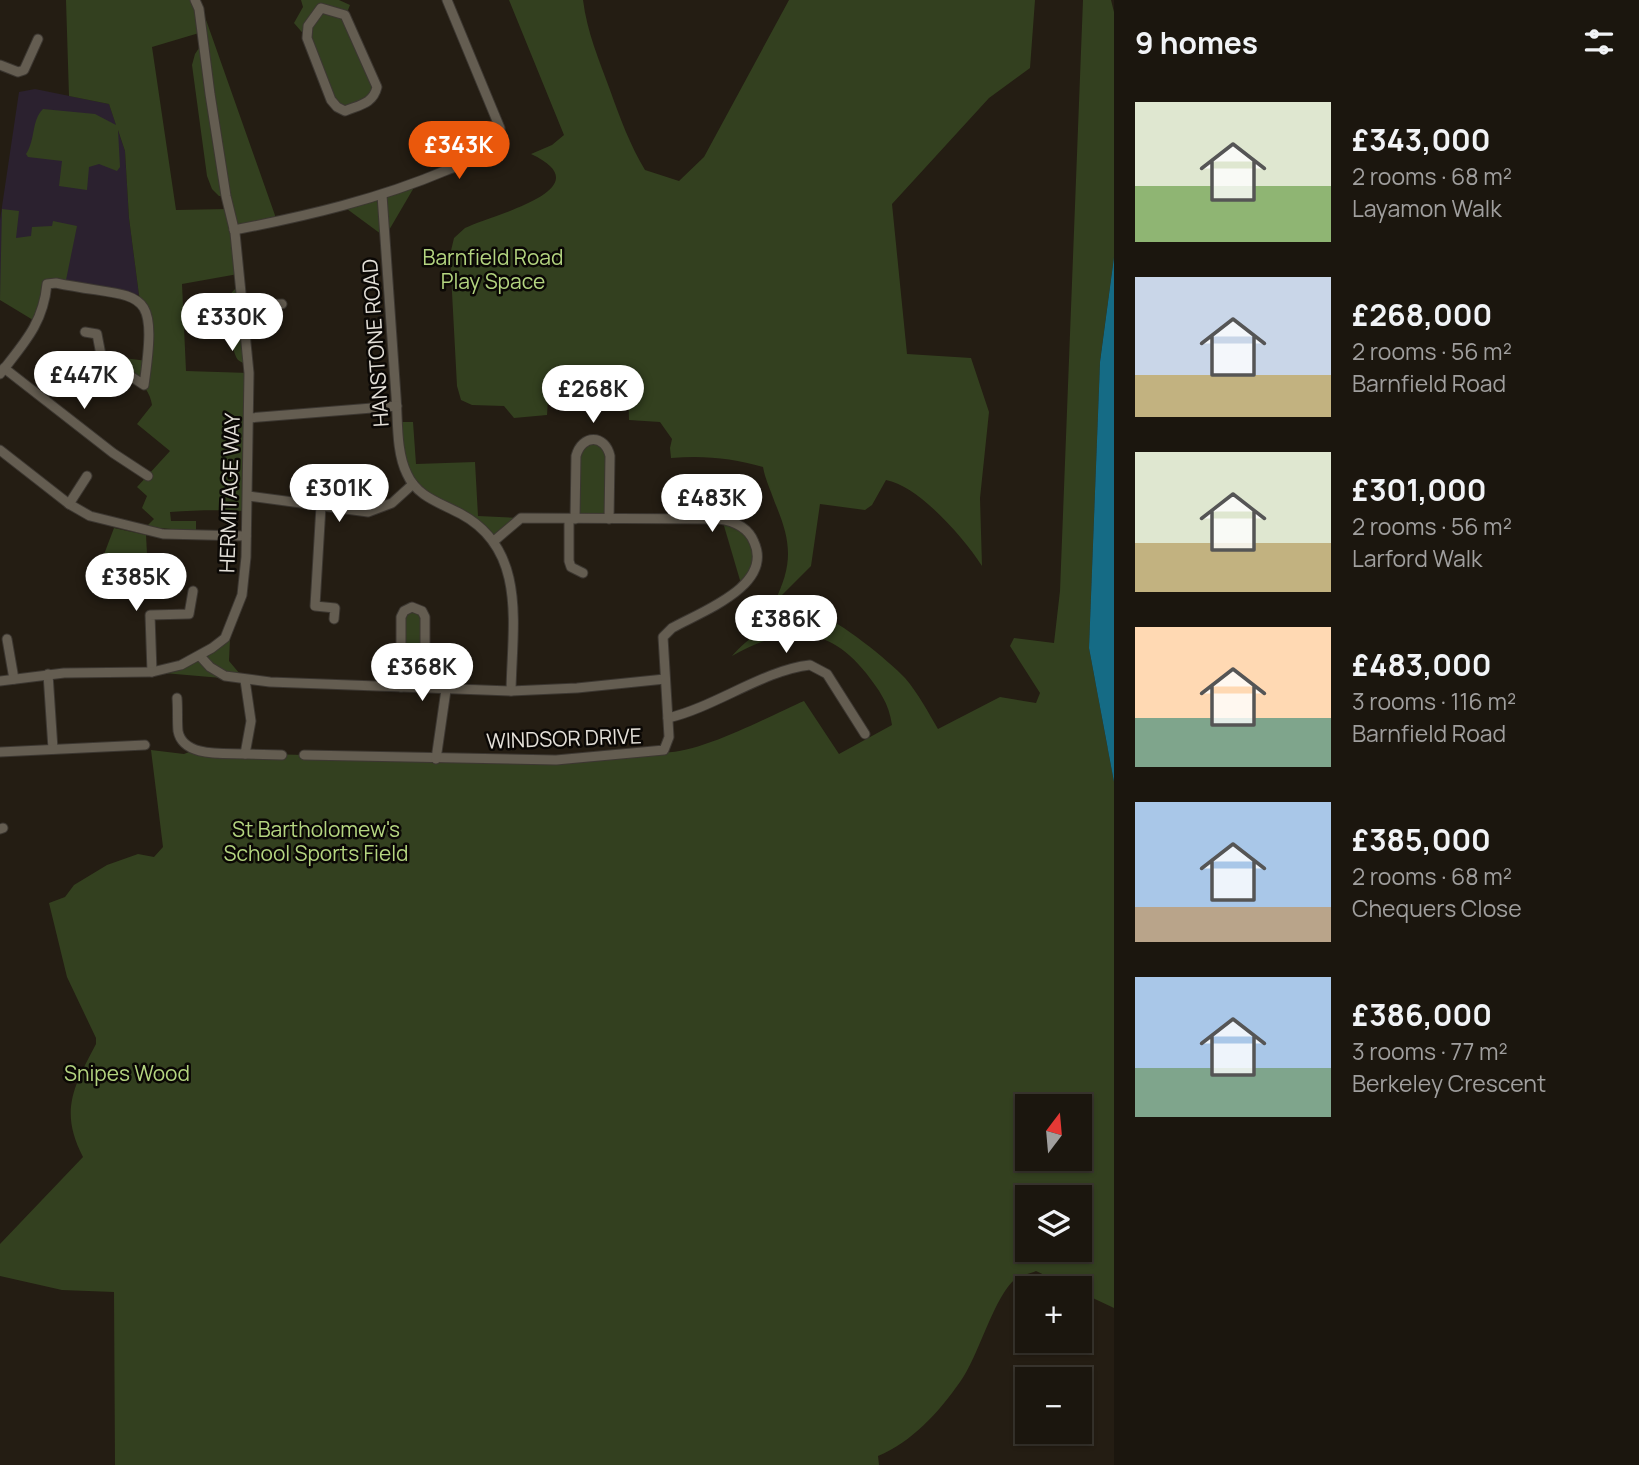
<!DOCTYPE html>
<html lang="en">
<head>
<meta charset="utf-8">
<style>
  body { margin:0; font-family:Manrope,sans-serif; background:#241f17; color:#f1f3f6; height:100vh; display:flex; flex-direction:column; font-size:26px; white-space:nowrap }
  * { box-sizing:border-box; margin:0 }
  p { font-size:23px; color:#a09f9e }
  .icon { flex:none; width:38px; height:38px; fill:none; stroke:currentColor; stroke-width:2; stroke-linecap:round; stroke-linejoin:round }
  .map { position:relative; flex:1; overflow:hidden }
  .side { display:flex; flex-direction:column; background:#1b160e; width:525px }
  .side>* { flex:none }
  .needle { width:46px; rotate:16deg }
  .tools { position:absolute; left:1015px; top:1094px; display:grid; gap:14px }
  .tools a { display:grid; place-items:center; width:77px; height:77px; border-radius:0px; background:#1b160e; box-shadow:0 2px 5px #0004,0 0 0 2px #39352e; font-size:35px }
  .price { position:absolute; translate:-50% -60px; padding:0 16px; border-radius:24px; background:#fff; color:#222; font-size:23px; line-height:46px; filter:drop-shadow(0 2px 4px #0008) }
  .price::after { content:''; position:absolute; left:50%; top:42px; width:21px; height:16px; margin-left:-10px; background:inherit; clip-path:polygon(0 0,100% 0,50% 100%) }
  .price.on { background:#ea580c; color:#fff }
  ul { padding:0; list-style:none }
  li { display:flex; align-items:center; gap:21px; height:175px; padding:0 21px }
  li span { display:grid; place-items:center; flex:none; width:196px; height:140px; border-radius:0px; color:#555 }
  li>.icon { margin-inline-start:auto }
  span .icon { width:84px; height:84px; fill:#fffc; stroke-width:1 }
  li b { font-size:30px }
  h2 { display:flex; justify-content:space-between; align-items:center; height:84px; padding:0 21px; font-size:30px }
  main { display:flex; flex:1; min-height:0 }
  .map>svg:first-child { display:block }
  .education { fill:#2b212f }
  .green { fill:#33401f; fill-rule:evenodd }
  .water { fill:#156b85 }
  .lines { fill:none; stroke-linecap:round; stroke-linejoin:round }
  .minor-casing { stroke:#3c3731; stroke-width:11 }
  .minor { stroke:#645d51; stroke-width:9 }
  .labels { text-anchor:middle; dominant-baseline:central; stroke-width:5; stroke-linejoin:round; paint-order:stroke }
  .park-label { font-size:21px; fill:#b4d580; stroke:#0b0805 }
  .street-label { font-size:21px; fill:#e4e0d9; stroke:#0b0805 }
</style>
</head>
<body>
<main>
<div class="map">
<svg width="1114" height="1465" viewBox="0 0 1114 1465">
  <rect width="100%" height="100%" fill="#241d13"/>
  <polygon class="education" points="35,89 109,104 125,151 129,218 139,295 56,283 0,300 0,220 19,92"/>
  <g class="green">
    <path d="M66 0H199L277 221 234 230 238 274 182 284 186 371 249 373 247 511C222 510 196 510 170 512L171 521H196V531L146 527 154 519 142 508 147 496 137 487 170 451 137 424 152 405C149 380 120 368 101 355L147 361 143 306 139 295 129 218 125 151 118 130 120 167 117 171 99 164 89 167 87 190 59 186 62 161 28 157 26 154C36 139 31 121 43 109L95 114 116 125 109 104 69 96ZM199 33 203 42 195 54 192 65 207 176 212 189 219 196H226L228 209 176 210 152 47Z"/>
    <polygon points="301,0 339,0 350,5 346,15 375,95 345,111 337,107 307,38 294,23 303,7"/>
    <path d="M509 0H583C587 32 599 60 610 90 620 118 630 145 645 170L679 181 704 157 789 0H1035L1030 68 989 98 892 204 907 354 971 358 989 412 980 498 982 566C964 538 919 486 886 480L872 505 865 510 820 504 811 566 774 603C793 564 792 543 775 503 771 491 765 479 763 467 733 458 703 455 671 458L670 448 672 439 660 422 629 420 628 387 549 385 547 415 514 418 504 406 472 405 461 400 457 386 450 255 454 238 465 228C491 215 606 189 531 154L552 145 564 135Z"/>
    <path d="M1083 0H1111L1114 12V257L1100 362 1089 648 1114 782V1308L1080 1292V1288H1072L1036 1271C1029 1274 1018 1276 1012 1282 991 1305 979 1355 960 1382 939 1412 912 1442 878 1456L879 1465H115L114 1292 62 1290 0 1276V1244L83 1157C59 1111 74 1086 96 1044V1038L67 977 49 903 65 897 74 885 107 865 138 854 154 857 163 847 151 750 184 754 189 752 197 755 222 759 223 753 511 760 657 752C693 758 769 716 804 701L839 754 892 725C889 703 879 690 866 673 827 623 783 627 732 656 749 636 789 607 817 614 839 620 889 661 905 678 918 693 928 712 938 729L1000 697 1036 703 1040 693 1010 646 1014 638 1054 643 1060 591ZM1027 1106H1080V1158H1027ZM1027 1197H1080V1250H1027Z"/>
    <polygon points="416,184 385,237 343,206"/>
    <polygon points="2,209 19,211 16,238 31,236 32,227 52,226 53,221 77,226 65,285 47,284 38,323 0,300"/>
    <path d="M240 285 248 365C245 364 241 362 238 360 231 351 226 309 229 298 231 292 235 289 240 285Z"/>
    <path d="M398 422H413L416 464 475 462 478 516 521 518 494 541C470 515 427 507 408 476 401 466 400 435 398 422Z"/>
    <polygon points="584,441 608,447 609,519 575,519 576,456"/>
    <polygon points="722,519 749,533 757,560 742,587"/>
    <polygon points="114,528 146,535 148,573 97,573"/>
    <path d="M410 610 421 614V681C416 686 409 685 405 680V618Z"/>
    <polygon points="227,635 230,639 229,661 245,680 152,672 163,671"/>
  </g>
  <polygon class="water" points="1114,257 1114,782 1089,648 1100,362"/>
  <g class="lines">
    <g class="minor-casing">
      <g id="minor">
        <path d="M321 8 345 15 377 87C373 104 359 105 345 111L337 107 331 100 307 38 308 26Z"/>
        <polyline points="0,65 18,72 24,70 38,39"/>
        <path d="M382 195C387 262 391 329 396 396 398 421 396 452 407 474 417 497 441 503 461 514 528 550 512 627 511 691"/>
        <path d="M234 230C307 216 379 199 447 170 463 164 481 158 496 148L501 141 500 128 447 0"/>
        <polyline points="243,306 282,304"/>
        <polyline points="4,368 113,453 148,476"/>
        <path d="M0 374C24 343 43 324 47 284L56 283C142 301 159 280 144 385L106 360 101 355 97 334 85 332"/>
        <polyline points="249,418 397,406"/>
        <polyline points="0,450 69,504 90,516 163,534 246,536"/>
        <polyline points="248,496 368,512 392,503 413,484"/>
        <polyline points="69,504 87,476"/>
        <polyline points="321,506 315,606 335,608 334,619"/>
        <polyline points="569,519 569,561 571,567 583,573"/>
        <path d="M575 519 576 456C582 434 605 434 610 456L609 519"/>
        <polyline points="7,639 14,679"/>
        <polyline points="200,656 210,667 225,676 270,682 511,691 577,688 665,679"/>
        <polyline points="152,672 150,615 189,614 193,591"/>
        <polyline points="48,674 53,749"/>
        <polyline points="0,681 64,673 152,672 181,665 212,648 225,638 242,595 246,557 249,373 235,233 226,196 210,94 199,9 195,0"/>
        <polyline points="401,687 401,617 404,611 412,607 422,611 425,617 425,688"/>
        <path d="M177 698C178 709 177 720 178 731 183 758 225 753 245 754L251 721 245 680"/>
        <path d="M668 718C715 707 764 670 810 665L827 674 865 734"/>
        <polyline points="0,752 145,745"/>
        <polyline points="245,754 282,755"/>
        <path d="M304 755 556 760 664 750 669 737 663 637 672 628C700 612 774 586 754 542 748 527 733 521 719 519L521 518 494 541"/>
        <polyline points="436,759 446,690"/>
        <polyline points="0,829 3,828"/>
      </g>
    </g>
    <use href="#minor" class="minor"/>
  </g>
  <g class="labels">
    <g class="park-label">
      <text x="493" y="257">Barnfield Road<tspan x="493" dy="24">Play Space</tspan></text>
      <text x="316" y="829">St Bartholomew's<tspan x="316" dy="24">School Sports Field</tspan></text>
      <text x="127" y="1073">Snipes Wood</text>
    </g>
    <g class="street-label">
      <text transform="translate(375 343) rotate(-94)">HANSTONE ROAD</text>
      <text transform="translate(229 493) rotate(-88)">HERMITAGE WAY</text>
      <text transform="translate(564 738) rotate(-2)">WINDSOR DRIVE</text>
    </g>
  </g>
</svg>
<div class="tools">
<a><svg class="needle" viewBox="-14 -14 28 28"><path d="M0-13l5 13h-10z" fill="#e53935"/><path d="M0 13l5-13h-10z" fill="#a09f9e"/></svg></a>
<a><svg class="icon" aria-label="layers" viewBox="0 0 24 24"><path d="M12 4l9 5-9 5-9-5zM3 14l9 5 9-5"/></svg></a>
<a>+</a>
<a>−</a>
</div>
<b class="price on" style="left:459px;top:181px">£343K</b>
<b class="price" style="left:232px;top:353px">£330K</b>
<b class="price" style="left:84px;top:411px">£447K</b>
<b class="price" style="left:593px;top:425px">£268K</b>
<b class="price" style="left:339px;top:524px">£301K</b>
<b class="price" style="left:712px;top:534px">£483K</b>
<b class="price" style="left:136px;top:613px">£385K</b>
<b class="price" style="left:786px;top:655px">£386K</b>
<b class="price" style="left:422px;top:703px">£368K</b>
</div>
<section class="side">
<h2>9 homes<svg class="icon" aria-label="filters" viewBox="0 0 24 24"><path d="M4 7h16M4 17h16"/><circle cx="9" cy="7" r="2"/><circle cx="15" cy="17" r="2"/></svg></h2>
<ul>
<li><span style="background:linear-gradient(#dfe7d0 60%,#8fb573 0)"><svg class="icon" aria-label="home" viewBox="0 0 24 24"><path d="M3 11l9-7 9 7M6 9v11h12V9"/></svg></span><div><b>£343,000</b><p>2 rooms · 68 m²</p><p>Layamon Walk</p></div></li>
<li><span style="background:linear-gradient(#c9d6e8 70%,#c2b280 0)"><svg class="icon" aria-label="home" viewBox="0 0 24 24"><path d="M3 11l9-7 9 7M6 9v11h12V9"/></svg></span><div><b>£268,000</b><p>2 rooms · 56 m²</p><p>Barnfield Road</p></div></li>
<li><span style="background:linear-gradient(#dfe7d0 65%,#c2b280 0)"><svg class="icon" aria-label="home" viewBox="0 0 24 24"><path d="M3 11l9-7 9 7M6 9v11h12V9"/></svg></span><div><b>£301,000</b><p>2 rooms · 56 m²</p><p>Larford Walk</p></div></li>
<li><span style="background:linear-gradient(#ffd9b3 65%,#7fa58c 0)"><svg class="icon" aria-label="home" viewBox="0 0 24 24"><path d="M3 11l9-7 9 7M6 9v11h12V9"/></svg></span><div><b>£483,000</b><p>3 rooms · 116 m²</p><p>Barnfield Road</p></div></li>
<li><span style="background:linear-gradient(#a9c7e8 75%,#b9a48a 0)"><svg class="icon" aria-label="home" viewBox="0 0 24 24"><path d="M3 11l9-7 9 7M6 9v11h12V9"/></svg></span><div><b>£385,000</b><p>2 rooms · 68 m²</p><p>Chequers Close</p></div></li>
<li><span style="background:linear-gradient(#a9c7e8 65%,#7fa58c 0)"><svg class="icon" aria-label="home" viewBox="0 0 24 24"><path d="M3 11l9-7 9 7M6 9v11h12V9"/></svg></span><div><b>£386,000</b><p>3 rooms · 77 m²</p><p>Berkeley Crescent</p></div></li>
</ul>
</section>
</main>
</body>
</html>
